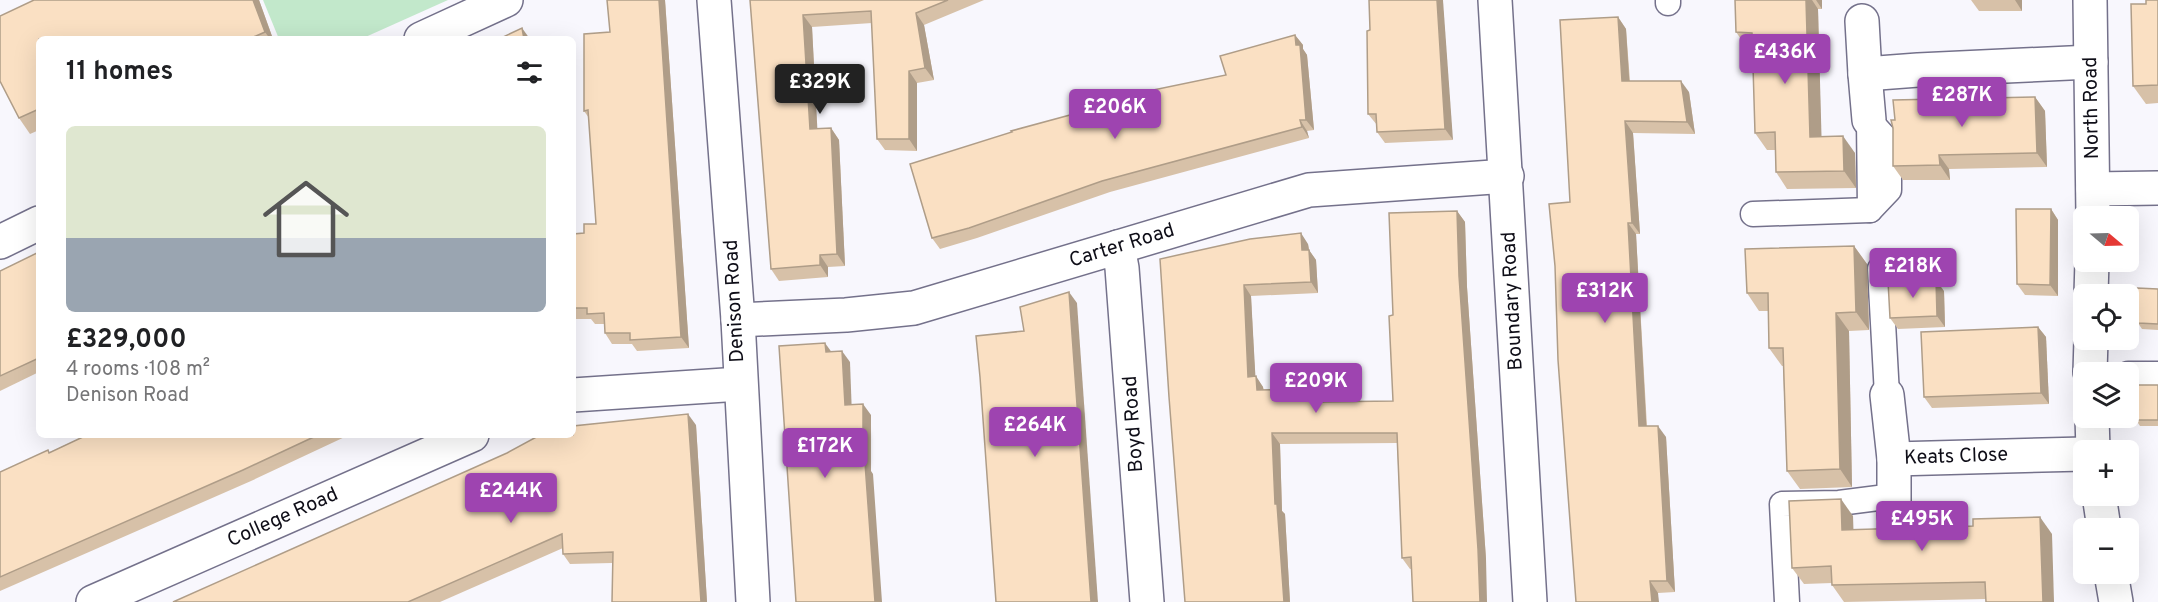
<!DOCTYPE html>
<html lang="en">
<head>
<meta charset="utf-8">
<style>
  body { margin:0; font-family:Overpass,sans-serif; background:#f2f2f2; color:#202124; height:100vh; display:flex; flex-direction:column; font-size:22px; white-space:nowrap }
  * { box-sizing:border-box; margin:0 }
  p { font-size:20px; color:#757577 }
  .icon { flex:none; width:33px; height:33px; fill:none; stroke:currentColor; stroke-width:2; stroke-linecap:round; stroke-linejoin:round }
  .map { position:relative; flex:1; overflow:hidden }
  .details { position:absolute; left:36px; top:36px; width:540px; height:402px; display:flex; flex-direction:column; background:#fff; border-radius:9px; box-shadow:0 6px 24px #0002 }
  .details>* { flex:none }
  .needle { width:39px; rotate:109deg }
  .controls { position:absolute; left:2073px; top:206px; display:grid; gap:12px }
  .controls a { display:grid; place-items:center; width:66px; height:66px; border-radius:9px; background:#fff; box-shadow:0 6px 24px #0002; font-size:30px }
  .price { position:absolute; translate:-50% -51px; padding:0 14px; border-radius:6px; background:#9e44b0; color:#fff; font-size:20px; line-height:39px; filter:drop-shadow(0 2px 3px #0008) }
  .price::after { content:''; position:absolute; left:50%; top:36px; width:18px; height:14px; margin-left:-9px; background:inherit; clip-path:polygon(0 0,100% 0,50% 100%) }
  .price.active { background:#222; color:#fff }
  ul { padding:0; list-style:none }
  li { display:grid; align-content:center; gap:12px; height:318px; padding:0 30px }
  li span { display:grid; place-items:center; height:186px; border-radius:9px; color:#555 }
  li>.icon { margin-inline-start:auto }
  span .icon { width:108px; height:108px; fill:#fffc; stroke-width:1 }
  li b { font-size:26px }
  h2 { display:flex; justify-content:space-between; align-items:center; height:72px; padding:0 30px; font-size:26px }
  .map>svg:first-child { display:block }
  .green { fill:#c2e8cb }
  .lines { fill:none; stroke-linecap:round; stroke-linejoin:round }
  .service-casing { stroke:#74718b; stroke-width:27 }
  .minor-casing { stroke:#74718b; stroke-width:36 }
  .service { stroke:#fff; stroke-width:24 }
  .minor { stroke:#fff; stroke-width:33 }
  .wall { fill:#d7c1a8 }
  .shaded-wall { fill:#af9d88 }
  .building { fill:#fae0c3; stroke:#af9d88; stroke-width:1.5 }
  .labels { text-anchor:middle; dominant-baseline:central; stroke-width:5; stroke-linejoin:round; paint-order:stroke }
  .street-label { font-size:20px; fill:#0e0d17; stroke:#fff }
</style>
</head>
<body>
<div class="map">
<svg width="2158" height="602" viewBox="0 0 2158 602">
  <rect width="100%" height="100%" fill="#f8f7fd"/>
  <polygon class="green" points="263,0 448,0 361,39 279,39"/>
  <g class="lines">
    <g class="service-casing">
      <g id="service">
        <polyline points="1668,0 1668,3"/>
        <polyline points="1869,120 1870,210"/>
        <polyline points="1753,214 1870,210 1889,190 1889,142 1869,120"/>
        <polyline points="2128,374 2158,374"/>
        <polyline points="1887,395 1880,269 1936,269"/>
        <polyline points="1787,602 1782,504 1839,503 1894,496"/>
      </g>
    </g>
    <g class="minor-casing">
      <g id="minor">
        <polyline points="714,0 738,320 753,602"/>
        <polyline points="1495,0 1530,602"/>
        <polyline points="2090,0 2093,216"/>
        <polyline points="1862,21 1865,74 1918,70 2091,62"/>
        <polyline points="421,39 506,0"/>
        <polyline points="1865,74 1869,120"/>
        <polyline points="2093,189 2158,188"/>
        <polyline points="0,242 39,223"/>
        <polyline points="1118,247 1122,268 1147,602"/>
        <polyline points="2091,294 2092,261"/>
        <polyline points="738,320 846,315 914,308 1309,190 1507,176"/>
        <polyline points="2090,372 2091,339"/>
        <polyline points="573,395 740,384"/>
        <polyline points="1887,395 1894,459 2084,454"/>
        <polyline points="2092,417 2093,450"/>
        <polyline points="1894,459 1894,515"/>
        <polyline points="2099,495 2104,528"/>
        <polyline points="2111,573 2116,602"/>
        <polyline points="93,602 472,435"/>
      </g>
    </g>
    <use href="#service" class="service"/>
    <use href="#minor" class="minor"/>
  </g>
  <g class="wall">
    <polygon points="34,0 259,0 273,39 39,39 39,130 30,134 19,118"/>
    <polygon points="607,0 665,0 689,348 637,351 632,344 612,344 605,333 605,324 595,324 591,319 573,319 573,234 584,233 596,224 589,118 584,111 610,32"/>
    <polygon points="750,0 984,0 924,25 934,80 917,83 917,151 885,150 877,139 872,23 812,27 817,129 831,128 839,140 845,266 828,267 828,277 779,281 771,269"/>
    <polygon points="1369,0 1453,140 1385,143 1377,132 1377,125 1368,114 1370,30"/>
    <polygon points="1735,0 1822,0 1822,9 1818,9 1821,137 1855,153 1856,188 1787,189 1776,172 1775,150 1767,150 1755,133 1753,49 1748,49 1736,32"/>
    <polygon points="1971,0 2022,0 2022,11 1979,11"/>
    <polygon points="2158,0 2158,103 2146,104 2133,86 2146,4"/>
    <polygon points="1618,17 1626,29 1630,81 1689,92 1695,134 1633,133 1640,234 1636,234 1647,426 1666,437 1675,592 1658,593 1576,602 1570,202"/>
    <polygon points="1295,35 1303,45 1303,49 1307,55 1314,130 1307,131 1309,138 1110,192 977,238 940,249 932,238 1226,75"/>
    <polygon points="2035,97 2045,111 2047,167 1949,169 1950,180 1903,180 1893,166"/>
    <polygon points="2051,209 2058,220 2058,296 2025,295 2017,284"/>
    <polygon points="1457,211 1465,222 1467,287 1486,559 1410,569 1402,558 1397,443 1280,444 1282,511 1285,514 1290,602 1160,259 1308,244 1309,250 1316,260 1318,293 1251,296 1255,376 1263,387 1264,390 1318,389 1326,400 1326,402 1393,401 1393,315"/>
    <polygon points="1854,246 1867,264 1869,330 1849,331 1852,487 1800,489 1787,471 1783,366 1782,366 1769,348 1769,311 1759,311 1747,293"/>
    <polygon points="39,252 39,372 0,391 0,271"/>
    <polygon points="2158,289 2158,330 2142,329 2138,323"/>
    <polygon points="1944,291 1945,327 1898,329 1890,318"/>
    <polygon points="2038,327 2046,337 2049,404 1932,408 1924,397"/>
    <polygon points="2158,385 2158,426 2140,426 2136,420"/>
    <polygon points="696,425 707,602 612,602 612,563 570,564 563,554 563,548 440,602 173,602"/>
    <polygon points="87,435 349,435 251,481 0,591 0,472 50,452"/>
    <polygon points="1853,516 1853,530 2052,534 1986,599 1844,602 1832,585 1832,583 1804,584 1792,568"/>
  </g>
  <g class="shaded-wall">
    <polygon points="253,0 259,0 273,39 270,39 265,32"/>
    <polygon points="659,0 665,0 689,348 681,337"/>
    <polygon points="1437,0 1443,0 1453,140 1445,129"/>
    <polygon points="1806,0 1812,0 1818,9 1822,154 1810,137"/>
    <polygon points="1816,0 1822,0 1822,9"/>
    <polygon points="2015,0 2022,0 2022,11"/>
    <polygon points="916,13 924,25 934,80 925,68"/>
    <polygon points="803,15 812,27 818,141 810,129"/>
    <polygon points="1618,17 1626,29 1630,92 1622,81"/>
    <polygon points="522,28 530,39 524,39"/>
    <polygon points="1295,35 1303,45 1303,49 1307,55 1314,130 1306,120"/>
    <polygon points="909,71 917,83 917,151 909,139"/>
    <polygon points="1681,81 1689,92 1695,134 1687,122"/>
    <polygon points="2035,97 2045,111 2047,167 2037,153"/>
    <polygon points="1300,120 1307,131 1309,138 1302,127"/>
    <polygon points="1625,121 1633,133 1640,234 1632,223"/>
    <polygon points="831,128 839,140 845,266 837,254"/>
    <polygon points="1843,136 1855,153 1856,188 1844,171"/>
    <polygon points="1939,155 1949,169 1950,180 1940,165"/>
    <polygon points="2051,209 2058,220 2058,296 2050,285"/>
    <polygon points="1457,211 1465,222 1467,287 1486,559 1487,602 1480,602 1459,276"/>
    <polygon points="1628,223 1636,234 1647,437 1639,426"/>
    <polygon points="1301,233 1308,244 1309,250 1316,260 1318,293 1311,282 1302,250"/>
    <polygon points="1854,246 1867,264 1869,330 1856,312"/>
    <polygon points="820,255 828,267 828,277 820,265"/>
    <polygon points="1936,280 1944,291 1945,327 1937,316"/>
    <polygon points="1244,285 1251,296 1256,387 1248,377"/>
    <polygon points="1069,292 1077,303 1098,602 1091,602"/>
    <polygon points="1836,313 1849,331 1852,487 1840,469"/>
    <polygon points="2038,327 2046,337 2049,404 2041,393"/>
    <polygon points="825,343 833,354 826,352"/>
    <polygon points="842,351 850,362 852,416 845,405"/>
    <polygon points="1256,376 1263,387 1264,401 1257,390"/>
    <polygon points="1318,389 1326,400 1326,413 1319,402"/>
    <polygon points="863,404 871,415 871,471 873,474 882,602 875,602 863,463"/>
    <polygon points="688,414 696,425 707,602 701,602"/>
    <polygon points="1658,426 1666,437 1675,592 1667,581"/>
    <polygon points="1272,433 1280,444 1282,511 1285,514 1290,602 1284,602 1275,504"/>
    <polygon points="1841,499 1853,516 1854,547 1842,530"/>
    <polygon points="2040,517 2052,534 2054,602 2043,602"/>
    <polygon points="1650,581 1658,593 1659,602 1652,602"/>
  </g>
  <g class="building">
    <polygon points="34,0 253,0 265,32 249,39 39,39 39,109 19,118 0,81 0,16"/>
    <polygon points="607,0 659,0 681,337 630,340 630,333 605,333 604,313 587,314 587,308 573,308 573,234 584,233 584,224 596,224 588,110 584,111 584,34 610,32"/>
    <polygon points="750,0 948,0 916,13 925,68 909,71 909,139 877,139 871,11 803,15 810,129 831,128 837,254 820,255 820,265 771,269"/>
    <polygon points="1369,0 1437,0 1445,129 1377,132 1376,114 1368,114 1367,31 1370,30"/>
    <polygon points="1735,0 1806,0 1810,137 1843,136 1844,171 1776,172 1775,132 1755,133 1752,33 1736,32"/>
    <polygon points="2146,0 2158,0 2158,85 2133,86 2131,4 2146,4"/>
    <polygon points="1618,17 1622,81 1681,81 1687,122 1625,121 1632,223 1628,223 1639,426 1658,426 1667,581 1650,581 1652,602 1576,602 1558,360 1555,266 1549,204 1570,202 1560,20"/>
    <polygon points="522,28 524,39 499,39"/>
    <polygon points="1295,35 1296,45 1300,45 1306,120 1300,120 1302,127 1102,181 969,228 932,238 910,164 1012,132 1011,131 1081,112 1134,94 1226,75 1220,56"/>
    <polygon points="2035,97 2037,153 1939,155 1940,165 1893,166 1893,128 1891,120 1895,120 1893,100"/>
    <polygon points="2016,209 2051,209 2050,285 2017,284"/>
    <polygon points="1457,211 1459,276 1478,549 1480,602 1413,602 1411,557 1402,558 1397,433 1272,433 1275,504 1277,504 1284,602 1185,602 1169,397 1160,259 1250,239 1301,233 1302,250 1309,250 1311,282 1244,285 1248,377 1256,376 1257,390 1318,389 1319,402 1393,401 1389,316 1393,315 1389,213"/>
    <polygon points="1854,246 1856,312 1836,313 1840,469 1787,471 1783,348 1769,348 1768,293 1747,293 1745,249"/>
    <polygon points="39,252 39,358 0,376 0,271"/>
    <polygon points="1936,280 1937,316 1890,318 1888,281"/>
    <polygon points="2137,288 2158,289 2158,324 2138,323"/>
    <polygon points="1069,292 1091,602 996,602 980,377 976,336 1024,331 1020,307"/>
    <polygon points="2038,327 2041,393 1924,397 1921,332"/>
    <polygon points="825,343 826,352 842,351 845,405 863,404 863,463 865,463 875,602 796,602 779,346"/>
    <polygon points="2134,385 2158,385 2158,420 2136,420"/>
    <polygon points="688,414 701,602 612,602 613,552 563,554 562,534 408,602 173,602 507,453 540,435 573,435 573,426"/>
    <polygon points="87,435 318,435 243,470 0,577 0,472 48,450 49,453"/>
    <polygon points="1841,499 1842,530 1973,526 1973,519 2040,517 2043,602 1986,602 1985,582 1832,585 1831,566 1792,568 1789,501"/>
  </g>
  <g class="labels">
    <g class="street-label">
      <text transform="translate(2092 108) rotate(-91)">North Road</text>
      <text transform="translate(1122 246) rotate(-17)">Carter Road</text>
      <text transform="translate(735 301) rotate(-93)">Denison Road</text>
      <text transform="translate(1513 301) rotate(-93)">Boundary Road</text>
      <text transform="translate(1134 424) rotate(-94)">Boyd Road</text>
      <text transform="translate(1956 457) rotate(-2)">Keats Close</text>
      <text transform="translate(283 518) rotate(-24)">College Road</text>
    </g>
  </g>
</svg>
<div class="controls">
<a><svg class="needle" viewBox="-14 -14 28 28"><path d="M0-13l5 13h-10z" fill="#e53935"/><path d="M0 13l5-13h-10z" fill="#757577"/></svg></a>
<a><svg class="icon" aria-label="locate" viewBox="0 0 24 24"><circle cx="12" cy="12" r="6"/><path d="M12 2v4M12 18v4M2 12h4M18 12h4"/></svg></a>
<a><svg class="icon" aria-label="layers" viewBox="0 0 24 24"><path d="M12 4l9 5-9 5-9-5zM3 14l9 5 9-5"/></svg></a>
<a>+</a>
<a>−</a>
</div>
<b class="price" style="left:1785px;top:85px">£436K</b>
<b class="price active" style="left:820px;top:115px">£329K</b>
<b class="price" style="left:1962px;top:128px">£287K</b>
<b class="price" style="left:1115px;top:140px">£206K</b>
<b class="price" style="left:1913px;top:299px">£218K</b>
<b class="price" style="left:1605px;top:324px">£312K</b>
<b class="price" style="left:1316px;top:414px">£209K</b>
<b class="price" style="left:1035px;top:458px">£264K</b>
<b class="price" style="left:825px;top:479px">£172K</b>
<b class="price" style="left:511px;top:524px">£244K</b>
<b class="price" style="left:1922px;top:552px">£495K</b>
<section class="details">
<h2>11 homes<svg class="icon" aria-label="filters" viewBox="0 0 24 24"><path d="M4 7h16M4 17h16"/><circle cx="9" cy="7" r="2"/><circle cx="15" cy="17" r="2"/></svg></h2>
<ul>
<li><span style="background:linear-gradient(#dfe7d0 60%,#9aa5b1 0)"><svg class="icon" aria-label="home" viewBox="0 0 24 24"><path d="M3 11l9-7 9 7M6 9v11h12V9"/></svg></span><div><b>£329,000</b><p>4 rooms · 108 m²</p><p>Denison Road</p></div></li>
</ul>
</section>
</div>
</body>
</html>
